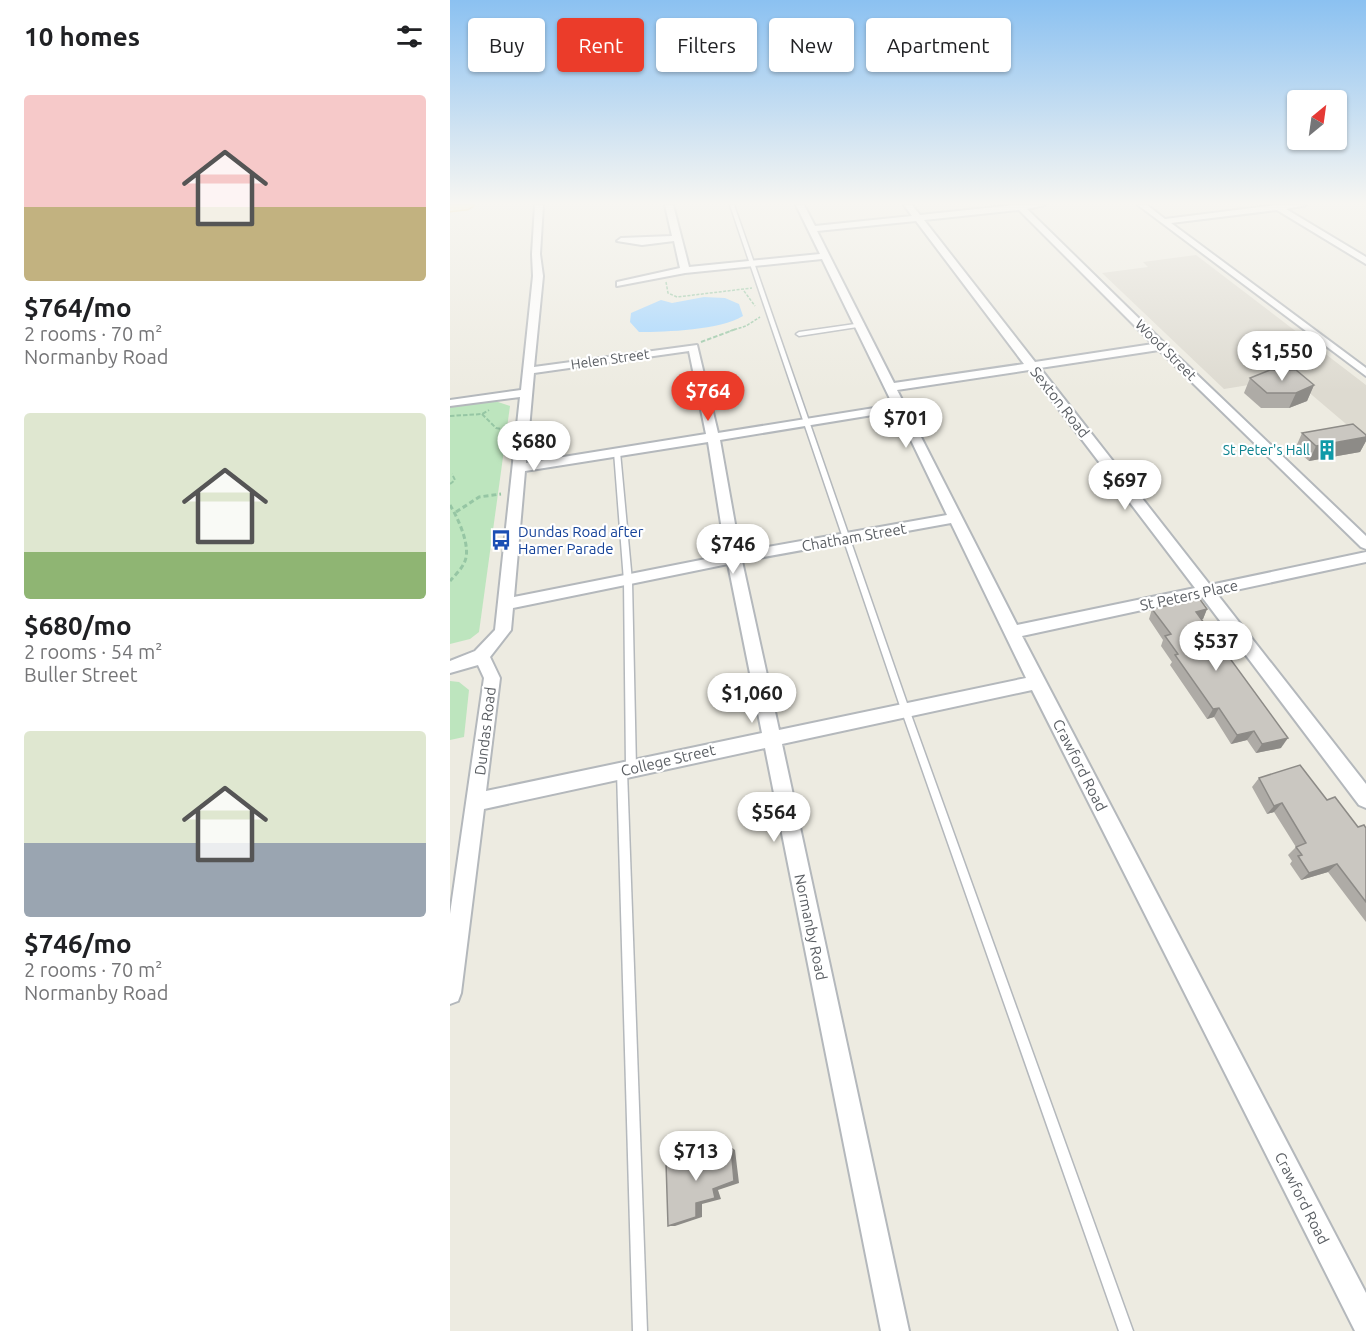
<!DOCTYPE html>
<html lang="en">
<head>
<meta charset="utf-8">
<style>
  body { margin:0; font-family:Ubuntu,sans-serif; background:#f6f6f6; color:#202124; height:100vh; display:flex; flex-direction:column; font-size:22px; white-space:nowrap }
  * { box-sizing:border-box; margin:0 }
  p { font-size:20px; color:#757577 }
  .icon { flex:none; width:33px; height:33px; fill:none; stroke:currentColor; stroke-width:2; stroke-linecap:round; stroke-linejoin:round }
  .map { position:relative; flex:1; overflow:hidden }
  .panel { display:flex; flex-direction:column; background:#fff; width:450px }
  .panel>* { flex:none }
  .banner { position:absolute; left:18px; top:18px; width:570px; height:54px; display:flex; gap:12px }
  .needle { width:39px; rotate:29deg }
  .controls { position:absolute; left:837px; top:90px; display:grid; gap:12px }
  .controls a { display:grid; place-items:center; width:60px; height:60px; border-radius:6px; background:#fff; box-shadow:0 2px 4px #0004; font-size:30px }
  .price { position:absolute; translate:-50% -51px; padding:0 14px; border-radius:21px; background:#fff; color:#222; font-size:20px; line-height:39px; filter:drop-shadow(0 2px 3px #0008) }
  .price::after { content:''; position:absolute; left:50%; top:36px; width:18px; height:14px; margin-left:-9px; background:inherit; clip-path:polygon(0 0,100% 0,50% 100%) }
  .price.selected { background:#eb3c2a; color:#fff }
  ul { padding:0; list-style:none }
  li { display:grid; align-content:center; gap:12px; height:318px; padding:0 24px }
  li span { display:grid; place-items:center; height:186px; border-radius:6px; color:#555 }
  li>.icon { margin-inline-start:auto }
  span .icon { width:108px; height:108px; fill:#fffc; stroke-width:1 }
  li b { font-size:26px }
  h2 { display:flex; justify-content:space-between; align-items:center; height:72px; padding:0 24px; font-size:26px }
  .pill { padding:0 21px; border-radius:6px; background:#fff; box-shadow:0 2px 4px #0004; font-size:21px; line-height:54px }
  .pill.selected { background:#eb3c2a; color:#fff }
  main { display:flex; flex:1; min-height:0 }
  .map>svg:first-child { display:block }
  .education { fill:#dddad0 }
  .green { fill:#bde5be }
  .water { fill:#a0d4ff }
  .lines { fill:none; stroke-linecap:round; stroke-linejoin:round }
  .service-casing { stroke:#b4b8bc; stroke-width:3 }
  .minor-casing { stroke:#b4b8bc; stroke-width:4 }
  .primary-casing { stroke:#f3c955; stroke-width:3 }
  .path-far2 { stroke:#96c6a4; stroke-width:1.5; stroke-dasharray:3 1.5; stroke-linecap:butt }
  .path-far1 { stroke:#96c6a4; stroke-width:2; stroke-dasharray:4.5 2; stroke-linecap:butt }
  .path { stroke:#96c6a4; stroke-width:3; stroke-dasharray:5 3; stroke-linecap:butt }
  .service { fill:#fff; fill-rule:evenodd }
  .minor { fill:#fff; fill-rule:evenodd }
  .primary { fill:#fff2a5; fill-rule:evenodd }
  .wall { fill:#aeaba6 }
  .shaded-wall { fill:#8d8b87 }
  .building { fill:#cac7c1; stroke:#8d8b87; stroke-width:1.5 }
  .labels { text-anchor:middle; dominant-baseline:central; stroke-width:4.5; stroke-linejoin:round; paint-order:stroke }
  .far-street-label { font-size:14px; fill:#5a5e63; stroke:#fff }
  .far-culture-label { font-size:14px; fill:#0d838f; stroke:#fff; text-anchor:end }
  .street-label { font-size:15px; fill:#5a5e63; stroke:#fff }
  .transit-label { font-size:15px; fill:#164399; stroke:#fff; text-anchor:start }
</style>
</head>
<body>
<main>
<section class="panel">
<h2>10 homes<svg class="icon" aria-label="filters" viewBox="0 0 24 24"><path d="M4 7h16M4 17h16"/><circle cx="9" cy="7" r="2"/><circle cx="15" cy="17" r="2"/></svg></h2>
<ul>
<li><span style="background:linear-gradient(#f6c9c9 60%,#c2b280 0)"><svg class="icon" aria-label="home" viewBox="0 0 24 24"><path d="M3 11l9-7 9 7M6 9v11h12V9"/></svg></span><div><b>$764/mo</b><p>2 rooms · 70 m²</p><p>Normanby Road</p></div></li>
<li><span style="background:linear-gradient(#dfe7d0 75%,#8fb573 0)"><svg class="icon" aria-label="home" viewBox="0 0 24 24"><path d="M3 11l9-7 9 7M6 9v11h12V9"/></svg></span><div><b>$680/mo</b><p>2 rooms · 54 m²</p><p>Buller Street</p></div></li>
<li><span style="background:linear-gradient(#dfe7d0 60%,#9aa5b1 0)"><svg class="icon" aria-label="home" viewBox="0 0 24 24"><path d="M3 11l9-7 9 7M6 9v11h12V9"/></svg></span><div><b>$746/mo</b><p>2 rooms · 70 m²</p><p>Normanby Road</p></div></li>
</ul>
</section>
<div class="map">
<svg width="916" height="1331" viewBox="0 0 916 1331">
  <rect width="100%" height="100%" fill="#edebe1"/>
  <polygon class="education" points="746,255 916,385 916,441 842,378 774,389 652,273 698,267 693,262"/>
  <g class="green">
    <polygon points="45,401 60,406 29,632 20,639 0,644 0,407"/>
    <polygon points="0,681 9,682 19,690 14,737 0,740"/>
  </g>
  <path class="water" d="M254 297 275 298 289 304 293 316C270 330 217 332 189 332L180 322 181 313 211 300 222 303Z"/>
  <g class="lines">
    <g class="service-casing">
      <g id="service">
        <polygon points="280,205 284,205 459,709 683,1331 669,1331 451,709"/>
        <polygon points="412,323 414,324 414,326 349,336 346,334 349,332"/>
        <polygon points="167,450 170,452 182,581 186,768 184,771 181,772 178,771 176,768 174,581 164,452"/>
        <polygon points="172,767 175,768 177,771 197,1331 183,1331 167,771 169,768"/>
      </g>
    </g>
    <g class="minor-casing">
      <g id="minor">
        <path d="M85 205H93L90 254 93 276 84 367 247 345 268 433 443 405 372 259 235 273 167 286V282L230 268 224 241 192 245 167 241 171 238 222 236 215 205H223L239 267 370 254 346 205H354L365 226 462 216 454 205H462L470 215 565 205H595L577 209 714 343 718 344V347L916 536V549L911 547 709 350 590 368 760 585 916 552V562L767 594 916 784V808L909 805 752 597 572 636 916 1293V1331H905L582 690 332 744 459 1331H431L315 748 34 809 11 993 8 1001 0 1004V914L34 678 28 665 0 673V661L25 651 45 630 70 397 0 406V400L71 390 83 276 82 254ZM569 210 703 344 585 362 474 220ZM466 221 574 364 444 383 367 231ZM239 351 256 434 76 463 84 373ZM579 370 745 588 567 625 447 390ZM447 411 497 515 290 552 270 440ZM258 442 276 555 64 597 75 471ZM501 523 576 678 329 730 292 561ZM278 564 312 733 36 791 50 678 40 657 61 630 63 608Z"/>
        <polygon points="688,205 697,205 715,219 826,205 856,205 836,209 916,257 916,264 827,210 721,223 916,368 916,376"/>
      </g>
    </g>
    <g class="primary-casing">
      <polygon id="primary" points="0,205 24,205 18,209 0,211"/>
    </g>
    <g class="path-far2">
      <polyline points="216,282 218,293 227,297 302,288"/>
      <polyline points="294,291 305,306"/>
      <polyline points="280,331 296,326 310,317"/>
    </g>
    <g class="path-far1">
      <polyline points="251,342 286,329"/>
      <polyline points="32,414 46,428 59,430"/>
      <polyline points="0,416 32,414 39,410"/>
      <polyline points="0,484 5,480 2,474"/>
    </g>
    <g class="path">
      <path d="M0 505C8 518 21 546 15 561 12 569 5 575 0 581"/>
      <polyline points="6,512 29,497 51,494"/>
    </g>
    <use href="#service" class="service"/>
    <use href="#minor" class="minor"/>
    <use href="#primary" class="primary"/>
  </g>
  <g class="wall">
    <polygon points="800,378 864,385 857,401 839,408 811,408 794,393"/>
    <polygon points="852,433 916,435 916,441 910,452 859,461 845,449"/>
    <polygon points="702,609 757,609 753,619 751,619 831,748 806,753 797,740 781,744 764,717 757,719 720,665 722,662 711,646 713,640 699,619"/>
    <polygon points="809,778 877,800 908,827 916,828 916,922 878,872 851,880 840,864 842,861 838,855 846,847 824,812 817,814 802,787"/>
  </g>
  <g class="shaded-wall">
    <polygon points="864,385 857,401 839,408 846,393"/>
    <polygon points="916,437 916,441 910,452 859,461 866,446"/>
    <polygon points="757,609 753,619 741,622 746,612"/>
    <polygon points="769,708 764,717 757,719 763,709"/>
    <polygon points="804,731 797,740 781,744 787,735"/>
    <polygon points="838,738 831,748 806,753 812,744"/>
    <polygon points="832,803 824,812 817,814 824,806"/>
    <polygon points="887,864 878,872 851,880 859,873"/>
    <polygon points="281,1147 285,1150 289,1183 268,1190 271,1199 252,1204 252,1217 225,1226 218,1226 263,1189"/>
  </g>
  <g class="building">
    <polygon points="820,370 846,370 864,385 846,393 817,393 800,378"/>
    <polygon points="903,424 916,435 916,437 866,446 852,433"/>
    <polygon points="749,598 757,609 746,612 838,738 812,744 804,731 787,735 769,708 763,709 725,655 728,654 715,636 721,634 702,609"/>
    <polygon points="850,765 877,800 885,797 908,827 914,825 916,828 916,902 887,864 859,873 848,856 852,855 846,847 856,843 832,803 824,806 809,778"/>
    <polygon points="281,1147 284,1181 263,1189 265,1198 246,1203 246,1217 218,1226 216,1162 260,1149 261,1154"/>
  </g>
  <linearGradient id="sky" x2="0" y2="1"><stop stop-color="#8bc1f1"/><stop offset="0.52" stop-color="#f7f6f2"/><stop offset="1" stop-color="#f7f6f2" stop-opacity="0"/></linearGradient>
  <rect width="916" height="391" fill="url(#sky)"/>
  <defs>
    <g id="building-bare" transform="scale(1.62)"><path d="M-4-6H4V6H1V3H-1V6H-4ZM-2.5-4.3h1.7v1.8h-1.7ZM.8-4.3h1.7v1.8H.8ZM-2.5-1h1.7V.8h-1.7ZM.8-1h1.7V.8H.8Z" fill="#0f9aa8" stroke="#fff" stroke-width="2.5" paint-order="stroke"/></g>
    <g id="bus-bare" transform="scale(1.62)"><path d="M-5-6H5V4H4V6H2V4H-2V6H-4V4H-5ZM-3.5-4V0h7V-4ZM-3.5 1.2v1.5H-2V1.2ZM2 1.2v1.5H3.5V1.2Z" fill="#1a4fb4" stroke="#fff" stroke-width="2.5" paint-order="stroke"/></g>
  </defs>
  <g fill-rule="evenodd">
    <use href="#building-bare" x="877" y="450"/>
    <use href="#bus-bare" x="51" y="540"/>
  </g>
  <g class="labels">
    <g class="far-street-label">
      <text transform="translate(716 350) rotate(45)">Wood Street</text>
      <text transform="translate(160 359) rotate(-8)">Helen Street</text>
    </g>
    <g class="far-culture-label">
      <text x="860" y="450">St Peter's Hall</text>
    </g>
    <g class="street-label">
      <text transform="translate(610 402) rotate(52)">Sexton Road</text>
      <text transform="translate(404 537) rotate(-10)">Chatham Street</text>
      <text transform="translate(739 595) rotate(-12)">St Peters Place</text>
      <text transform="translate(35 731) rotate(-83)">Dundas Road</text>
      <text transform="translate(218 760) rotate(-13)">College Street</text>
      <text transform="translate(630 765) rotate(63)">Crawford Road</text>
      <text transform="translate(361 927) rotate(78)">Normanby Road</text>
      <text transform="translate(852 1198) rotate(63)">Crawford Road</text>
    </g>
    <g class="transit-label">
      <text x="68" y="531">Dundas Road after<tspan x="68" dy="17">Hamer Parade</tspan></text>
    </g>
  </g>
</svg>
<div class="controls">
<a><svg class="needle" viewBox="-14 -14 28 28"><path d="M0-13l5 13h-10z" fill="#e53935"/><path d="M0 13l5-13h-10z" fill="#757577"/></svg></a>
</div>
<b class="price" style="left:832px;top:382px">$1,550</b>
<b class="price selected" style="left:258px;top:422px">$764</b>
<b class="price" style="left:456px;top:449px">$701</b>
<b class="price" style="left:84px;top:472px">$680</b>
<b class="price" style="left:675px;top:511px">$697</b>
<b class="price" style="left:283px;top:575px">$746</b>
<b class="price" style="left:766px;top:672px">$537</b>
<b class="price" style="left:302px;top:724px">$1,060</b>
<b class="price" style="left:324px;top:843px">$564</b>
<b class="price" style="left:246px;top:1182px">$713</b>
<div class="banner">
<a class="pill">Buy</a>
<a class="pill selected">Rent</a>
<a class="pill">Filters</a>
<a class="pill">New</a>
<a class="pill">Apartment</a>
</div>
</div>
</main>
</body>
</html>
